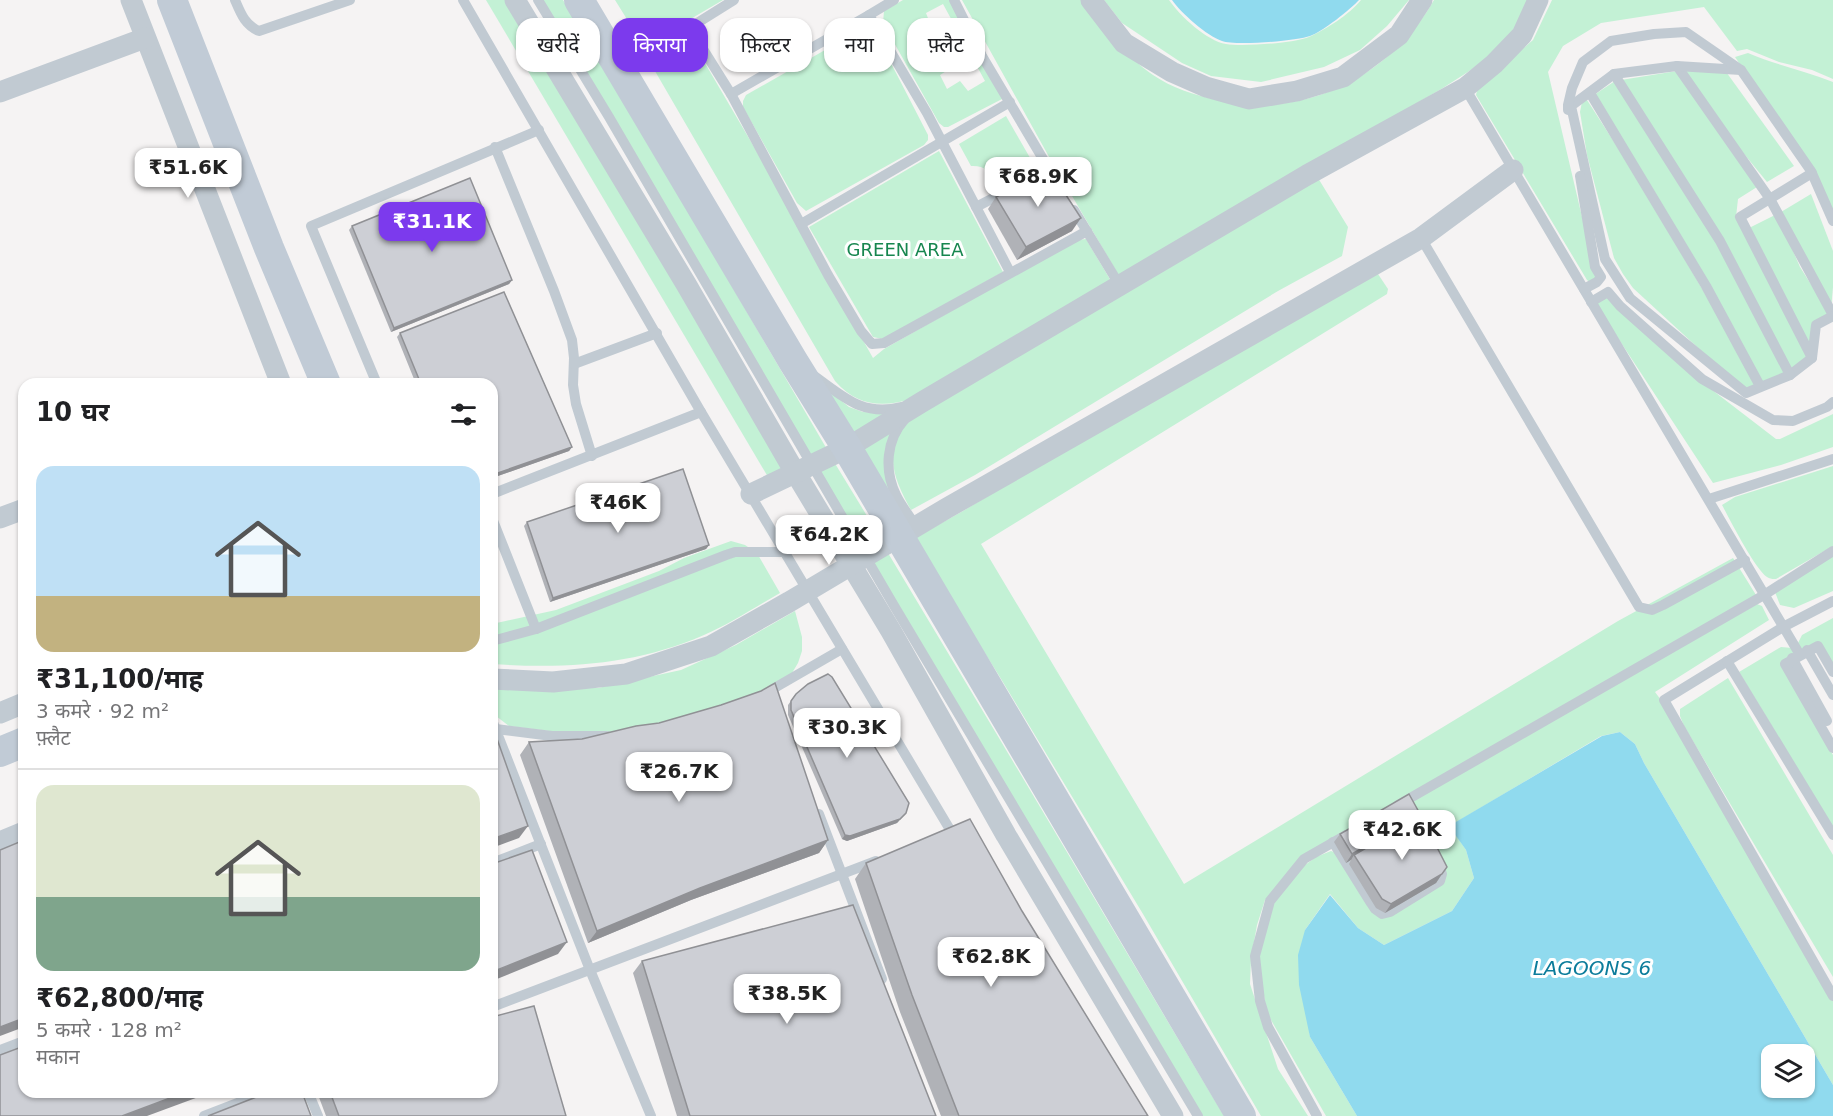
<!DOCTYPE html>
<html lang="hi">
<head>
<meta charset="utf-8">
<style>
  body { margin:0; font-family:"DejaVu Sans","Noto Sans Devanagari",sans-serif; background:#f2f2f2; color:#202124; height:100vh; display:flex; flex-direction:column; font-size:22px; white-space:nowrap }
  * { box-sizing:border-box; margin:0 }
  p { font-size:20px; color:#757577 }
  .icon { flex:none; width:33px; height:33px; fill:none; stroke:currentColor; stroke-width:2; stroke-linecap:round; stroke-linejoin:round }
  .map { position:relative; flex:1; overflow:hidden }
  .side { position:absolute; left:18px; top:378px; width:480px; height:720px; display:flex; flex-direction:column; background:#fff; border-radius:18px; box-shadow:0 2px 4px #0004 }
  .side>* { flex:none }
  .banner { position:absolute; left:516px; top:18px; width:570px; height:54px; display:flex; gap:12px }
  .tools { position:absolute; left:1761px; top:1044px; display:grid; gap:12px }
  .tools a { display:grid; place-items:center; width:54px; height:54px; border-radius:12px; background:#fff; box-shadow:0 2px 4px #0004; font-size:30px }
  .price { position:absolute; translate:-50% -51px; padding:0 14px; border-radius:12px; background:#fff; color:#222; font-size:20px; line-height:39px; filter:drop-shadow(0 2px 3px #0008) }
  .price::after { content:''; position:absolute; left:50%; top:36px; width:18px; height:14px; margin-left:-9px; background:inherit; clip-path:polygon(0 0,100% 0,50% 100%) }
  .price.selected { background:#7c3aed; color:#fff }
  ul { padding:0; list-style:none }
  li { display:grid; align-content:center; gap:12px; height:318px; padding:0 18px }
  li+li { border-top:2px solid #e0e0e0 }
  li span { display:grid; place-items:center; height:186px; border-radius:18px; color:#555 }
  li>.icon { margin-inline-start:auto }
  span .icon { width:108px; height:108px; fill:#fffc; stroke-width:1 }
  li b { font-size:26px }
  h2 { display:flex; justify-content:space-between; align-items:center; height:72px; padding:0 18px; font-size:26px }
  .chip { padding:0 21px; border-radius:18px; background:#fff; box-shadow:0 2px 4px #0004; font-size:21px; line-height:54px }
  .chip.selected { background:#7c3aed; color:#fff }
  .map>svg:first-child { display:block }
  .green { fill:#c3f1d5; fill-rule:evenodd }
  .water { fill:#90daee; fill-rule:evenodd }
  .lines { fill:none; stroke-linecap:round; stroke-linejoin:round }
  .lane { stroke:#c1cad2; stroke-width:10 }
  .street { stroke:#c1cad2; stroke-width:21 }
  .secondary { stroke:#c1cbd6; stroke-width:30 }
  .wall { fill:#b0b2b7 }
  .shaded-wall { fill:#909195 }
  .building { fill:#cdcfd5; stroke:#909195; stroke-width:1.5 }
  .labels { text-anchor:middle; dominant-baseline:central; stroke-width:6; stroke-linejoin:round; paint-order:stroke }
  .park-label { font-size:18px; fill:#17864f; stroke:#fff }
  .water-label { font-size:20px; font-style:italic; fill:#0c7c9b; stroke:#fff }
</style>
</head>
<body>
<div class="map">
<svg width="1833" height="1116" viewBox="0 0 1833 1116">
  <rect width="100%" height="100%" fill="#f5f3f3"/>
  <g class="green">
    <polygon points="486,0 511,0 792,471 768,477"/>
    <polygon points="540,0 563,0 589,41 828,451 811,460"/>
    <path d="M615 0H723L682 24 757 152 873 358 884 349 1076 240 1086 239 1111 281 915 398C883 408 858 407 835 381L641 47 643 45Z"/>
    <path d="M903 0H953L1004 98 948 127H944L939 123 883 23 884 11ZM943 4 985 81 968 91 960 81 947 89 940 75 954 66 939 40 925 49 917 35 931 26 926 13Z"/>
    <path d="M962 0H1086C1106 27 1125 56 1153 75 1172 88 1194 95 1217 100 1304 120 1390 77 1434 0H1528C1524 8 1521 18 1516 26 1498 54 1470 71 1443 88L1119 276 1048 155Z"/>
    <path d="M1104 0H1169C1180 16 1207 41 1226 44 1242 47 1295 43 1309 37 1326 29 1349 15 1361 0H1409L1387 26 1360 50 1324 67 1261 82 1211 76 1182 63 1122 23Z"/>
    <polygon points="1552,0 1833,0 1833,79 1812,70 1779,62 1747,49 1737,51 1704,7 1601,23 1563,46 1548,72 1594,268 1599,277 1591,283 1587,280 1476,95 1478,87 1533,40"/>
    <polygon points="864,24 875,30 879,40 928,135 928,140 924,145 806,211 797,203 743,107 743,101 746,95 832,46 842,61 855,54 847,35"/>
    <path d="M1748 53C1776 65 1805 71 1833 82V215L1816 175 1735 57Z"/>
    <polygon points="1680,69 1724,69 1794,166 1767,182 1727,133"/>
    <polygon points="1677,71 1757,187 1738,199 1736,217 1811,358 1791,373 1621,80"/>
    <polygon points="1615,81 1718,245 1789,374 1761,385 1594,95"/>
    <polygon points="1587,100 1636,176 1759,386 1746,392 1633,288 1623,274 1614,258 1587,155 1580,112 1582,102"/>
    <path d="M1006 116 1033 163 997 180C990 171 983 165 971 166L959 144Z"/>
    <polygon points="939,151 1003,272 883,339 873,337 809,227"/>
    <path d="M1318 178 1348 227 1342 256 1278 291 975 475 911 510C899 488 886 463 897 438 901 428 911 420 919 413Z"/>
    <polygon points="1811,194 1833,251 1833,287 1831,310 1781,212"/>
    <polygon points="1777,214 1800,267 1829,313 1815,324 1812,355 1747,229"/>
    <polygon points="1372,265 1388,289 1387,294 981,544 1184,884 1618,621 1733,558 1756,595 1331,840 1265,900 1257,925 1251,959 1250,984 1278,1069 1308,1116 1261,1116 1143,914 998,674 913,539 963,511"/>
    <polygon points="1607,294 1707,386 1776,439 1780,439 1833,414 1833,447 1781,465 1713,483 1595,303"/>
    <polygon points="807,373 849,407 863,412 895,413 851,443"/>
    <polygon points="897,425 886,470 905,511 854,447"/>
    <polygon points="831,457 875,529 856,540 813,465"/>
    <path d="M1833 466V546L1776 579C1772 579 1771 579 1767 577 1755 569 1730 520 1722 505L1735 497Z"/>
    <path d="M731 541 745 545 757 553 780 593C755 607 730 624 704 635 635 665 566 669 492 664V624L556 610 659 571 684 558Z"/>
    <polygon points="888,553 996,733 1224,1116 1200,1116 871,564"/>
    <polygon points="1833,554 1833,591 1794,608 1780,605 1775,592"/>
    <polygon points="1757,604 1762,606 1769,620 1655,692 1661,700 1833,1001 1833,1085 1644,763 1635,744 1620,732 1601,736 1450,826 1466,850 1474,878 1452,911 1384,945 1358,928 1330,894 1305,930 1308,1017 1310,1037 1357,1116 1326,1116 1267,1013 1258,961 1265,923 1279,893 1305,865 1316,857 1331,851 1339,854 1365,898 1411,810 1414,800"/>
    <polygon points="795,611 802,637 802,651 798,663 792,673 760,694 638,730 581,735 509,726 492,713 492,687 598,688 681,670 736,645"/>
    <polygon points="1833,618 1833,666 1820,642 1801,651 1797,645 1802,635"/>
    <polygon points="1781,647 1792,648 1796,653 1781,663 1833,755 1833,827 1739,672"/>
    <polygon points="1728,678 1833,855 1833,977 1684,726 1680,716 1680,709"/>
  </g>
  <g class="water">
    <path d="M1172 0H1359C1351 9 1322 32 1310 36 1297 41 1235 46 1222 41 1207 36 1181 13 1172 0Z"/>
    <path d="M1620 732 1635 744 1644 763 1833 1085V1116H1357L1310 1037 1299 985 1298 955 1305 930 1330 895 1358 928 1384 945 1452 911 1474 878 1466 850 1449 826 1602 736ZM1772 1054H1804V1088H1772Z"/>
  </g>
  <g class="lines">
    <g class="lane">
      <path d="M235 0C241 14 245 25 259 31L350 0"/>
      <polyline points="463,0 701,412 952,833"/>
      <polyline points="538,0 609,117 893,604 1198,1116"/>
      <polyline points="734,0 694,25 696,38 731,94 828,275 861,331 872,344 884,343 1087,231"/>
      <polyline points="954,0 982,56 1059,186"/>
      <polyline points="869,15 894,0"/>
      <polyline points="829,37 843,57 853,52 843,29"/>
      <polyline points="1677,66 1770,199 1833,315"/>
      <polyline points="1741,70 1677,66 1614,74 1571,106 1605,259 1630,298 1746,393 1790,375 1812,358 1816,325 1833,316"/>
      <polyline points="1614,74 1720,241 1790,375"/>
      <polyline points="1465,88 1800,655"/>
      <polyline points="1590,93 1706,286 1760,386"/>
      <polyline points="731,94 869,15 927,113 1010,272"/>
      <polyline points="1568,110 1568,105 1572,88 1583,62 1611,41 1654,34 1686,32 1741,70 1811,171 1833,221"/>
      <polyline points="495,147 554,291 572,340 574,358 573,385 576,404 592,456"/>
      <polyline points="1812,173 1740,217 1812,358"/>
      <polyline points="1580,176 1595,267 1601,277 1597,282 1584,289"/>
      <polyline points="976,207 1036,176"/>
      <polyline points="1074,210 1120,286"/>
      <polyline points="801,224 1010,102"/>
      <polyline points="1421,238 1639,607 1652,610 1663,605 1745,560"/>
      <polyline points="1591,302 1608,292 1620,306 1702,379 1773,420 1793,421 1827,407 1833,402"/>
      <polyline points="574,364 657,333"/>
      <path d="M813 375C843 396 862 417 901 407"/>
      <polyline points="377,384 311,226 539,130"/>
      <path d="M905 419C886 440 884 470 896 495 901 506 910 516 916 527"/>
      <polyline points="492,494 701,412"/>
      <polyline points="1709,499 1833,459"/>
      <polyline points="492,518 536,629"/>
      <polyline points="1833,601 1783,627 1664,700 1833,996"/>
      <polyline points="492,641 536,629 726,555 735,552 784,552"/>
      <polyline points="1807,650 1833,695"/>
      <polyline points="1792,658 1827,721"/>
      <polyline points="1727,661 1833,835"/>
      <polyline points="1833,672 1818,646 1785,664 1833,748"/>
      <polyline points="773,696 771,690 842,649"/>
      <polyline points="492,720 590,970 651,1116"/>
      <polyline points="492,730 496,729 552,736 607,736"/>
      <polyline points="1398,805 1764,595 1833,551"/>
      <polyline points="819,814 882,979"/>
      <polyline points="1333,842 1371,903 1375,909 1382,914 1390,912 1440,881 1442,874 1437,862"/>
      <polyline points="492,863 541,844"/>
      <polyline points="492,1007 876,861"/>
      <polyline points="0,1050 24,1041"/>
      <polyline points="308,1092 318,1116"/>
      <polyline points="204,1116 266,1092"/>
      <polyline points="1317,1116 1268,1027 1260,1001 1255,956 1270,901 1304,859 1346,835"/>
    </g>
    <g class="street">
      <polyline points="131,0 281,384"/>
      <polyline points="515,0 686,284 789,462 891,631 1006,835 1173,1116"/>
      <polyline points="1091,0 1124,43 1172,72 1206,87 1249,99 1297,91 1343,77 1399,35 1422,0"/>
      <polyline points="0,92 145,38"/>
      <polyline points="751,494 847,448 922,402 1307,175 1465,88 1494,64 1522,35 1538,0"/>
      <polyline points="0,518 24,509"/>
      <polyline points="492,679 553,682 626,674 711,646 789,602 947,508 1421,238 1513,170"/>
      <polyline points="0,713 24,703"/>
      <polyline points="0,842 24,832"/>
    </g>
    <g class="secondary">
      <polyline points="172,0 269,248 326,384"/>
      <polyline points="579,0 793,361 847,448 1241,1116"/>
      <polyline points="0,752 24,742"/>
    </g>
  </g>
  <g class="wall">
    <polygon points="996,197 1072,231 1017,260 988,209"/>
    <polygon points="352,226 512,280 509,284 391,332 349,230"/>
    <polygon points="504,292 572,447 569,451 492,478 492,384 416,384 397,337 400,333"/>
    <polygon points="527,522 709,545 706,549 550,602 524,526"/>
    <polygon points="761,691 828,840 819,853 691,900 588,943 520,755 529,742 582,739 659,723 721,705"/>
    <polygon points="796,694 906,813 897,823 847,841 842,839 788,715 788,705"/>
    <polygon points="1416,818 1442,874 1436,883 1385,913 1376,908 1349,864 1351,860 1346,863 1334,842 1340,834"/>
    <polygon points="866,863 1022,911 1148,1116 941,1116 900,1012 855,879"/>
    <polygon points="642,961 936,1116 677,1116 633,973"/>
    <polygon points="317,1092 492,1092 566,1116 326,1116"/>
  </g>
  <g class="shaded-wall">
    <polygon points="1081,218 1072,231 1017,260 1026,247"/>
    <polygon points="512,280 509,284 391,332 394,328"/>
    <polygon points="572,447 569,451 492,478 492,475"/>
    <polygon points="709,545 706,549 550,602 553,598"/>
    <polygon points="906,813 897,823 847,841 842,839 845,835"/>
    <polygon points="1420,814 1414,822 1354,855 1351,860 1346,863 1352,854"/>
    <polygon points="528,826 519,838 492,848 492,839"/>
    <polygon points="828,840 819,853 691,900 588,943 597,931 700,888"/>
    <polygon points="1442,874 1436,883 1385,913 1391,904"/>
    <polygon points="567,942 558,954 492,981 492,972"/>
    <polygon points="24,1018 24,1027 0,1036 0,1027"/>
    <polygon points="186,1092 212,1092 147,1116 122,1116"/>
  </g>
  <g class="building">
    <polygon points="1049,169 1081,218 1026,247 996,197"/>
    <polygon points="470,178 512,280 394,328 352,226"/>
    <polygon points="504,292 572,447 492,475 492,384 421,384 400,333"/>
    <polygon points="683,469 709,545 553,598 527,522"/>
    <polygon points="828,674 832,677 909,803 906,813 900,819 850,836 845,835 791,710 791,701 796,694 808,684"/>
    <polygon points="775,683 828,840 700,888 597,931 529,742 582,739 636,726 659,723 721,705 761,691"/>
    <polygon points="496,736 528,826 492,839 492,737"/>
    <polygon points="1409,794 1420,814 1352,854 1340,834"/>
    <polygon points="1421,816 1447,867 1442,874 1391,904 1382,899 1354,855"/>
    <polygon points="970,819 1022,911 1148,1116 959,1116 912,995 866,863"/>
    <polygon points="24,840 24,1018 0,1027 0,850"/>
    <polygon points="532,850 567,942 492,972 492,864"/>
    <polygon points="853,905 936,1116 690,1116 642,961"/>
    <polygon points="534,1006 566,1116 339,1116 330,1092 492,1092 492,1017"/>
    <polygon points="24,1046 24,1092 186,1092 122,1116 0,1116 0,1055"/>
    <polygon points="269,1092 302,1092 311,1116 208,1116"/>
  </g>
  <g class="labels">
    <g class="park-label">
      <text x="905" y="249">GREEN AREA</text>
    </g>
    <g class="water-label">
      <text x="1592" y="968">LAGOONS 6</text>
    </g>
  </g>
</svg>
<div class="tools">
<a><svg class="icon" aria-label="layers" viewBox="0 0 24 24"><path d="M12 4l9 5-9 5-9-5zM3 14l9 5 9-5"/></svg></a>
</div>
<b class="price" style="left:188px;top:199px">₹51.6K</b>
<b class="price" style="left:1038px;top:208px">₹68.9K</b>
<b class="price selected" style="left:432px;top:253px">₹31.1K</b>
<b class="price" style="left:618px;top:534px">₹46K</b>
<b class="price" style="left:829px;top:566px">₹64.2K</b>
<b class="price" style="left:847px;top:759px">₹30.3K</b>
<b class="price" style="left:679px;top:803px">₹26.7K</b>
<b class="price" style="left:1402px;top:861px">₹42.6K</b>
<b class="price" style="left:991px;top:988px">₹62.8K</b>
<b class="price" style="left:787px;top:1025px">₹38.5K</b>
<div class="banner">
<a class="chip">खरीदें</a>
<a class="chip selected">किराया</a>
<a class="chip">फ़िल्टर</a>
<a class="chip">नया</a>
<a class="chip">फ़्लैट</a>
</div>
<section class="side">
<h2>10 घर<svg class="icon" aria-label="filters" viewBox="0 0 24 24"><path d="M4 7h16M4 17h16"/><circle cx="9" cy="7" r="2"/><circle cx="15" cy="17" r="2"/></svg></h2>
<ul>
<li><span style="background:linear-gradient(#bfe0f5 70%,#c2b280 0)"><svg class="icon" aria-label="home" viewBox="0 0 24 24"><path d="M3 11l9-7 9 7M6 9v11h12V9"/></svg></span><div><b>₹31,100/माह</b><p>3 कमरे · 92 m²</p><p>फ़्लैट</p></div></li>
<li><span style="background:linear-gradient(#dfe7d0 60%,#7fa58c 0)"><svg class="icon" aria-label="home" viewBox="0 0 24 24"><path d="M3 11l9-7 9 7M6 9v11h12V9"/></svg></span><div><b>₹62,800/माह</b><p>5 कमरे · 128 m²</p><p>मकान</p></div></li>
</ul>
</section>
</div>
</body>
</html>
